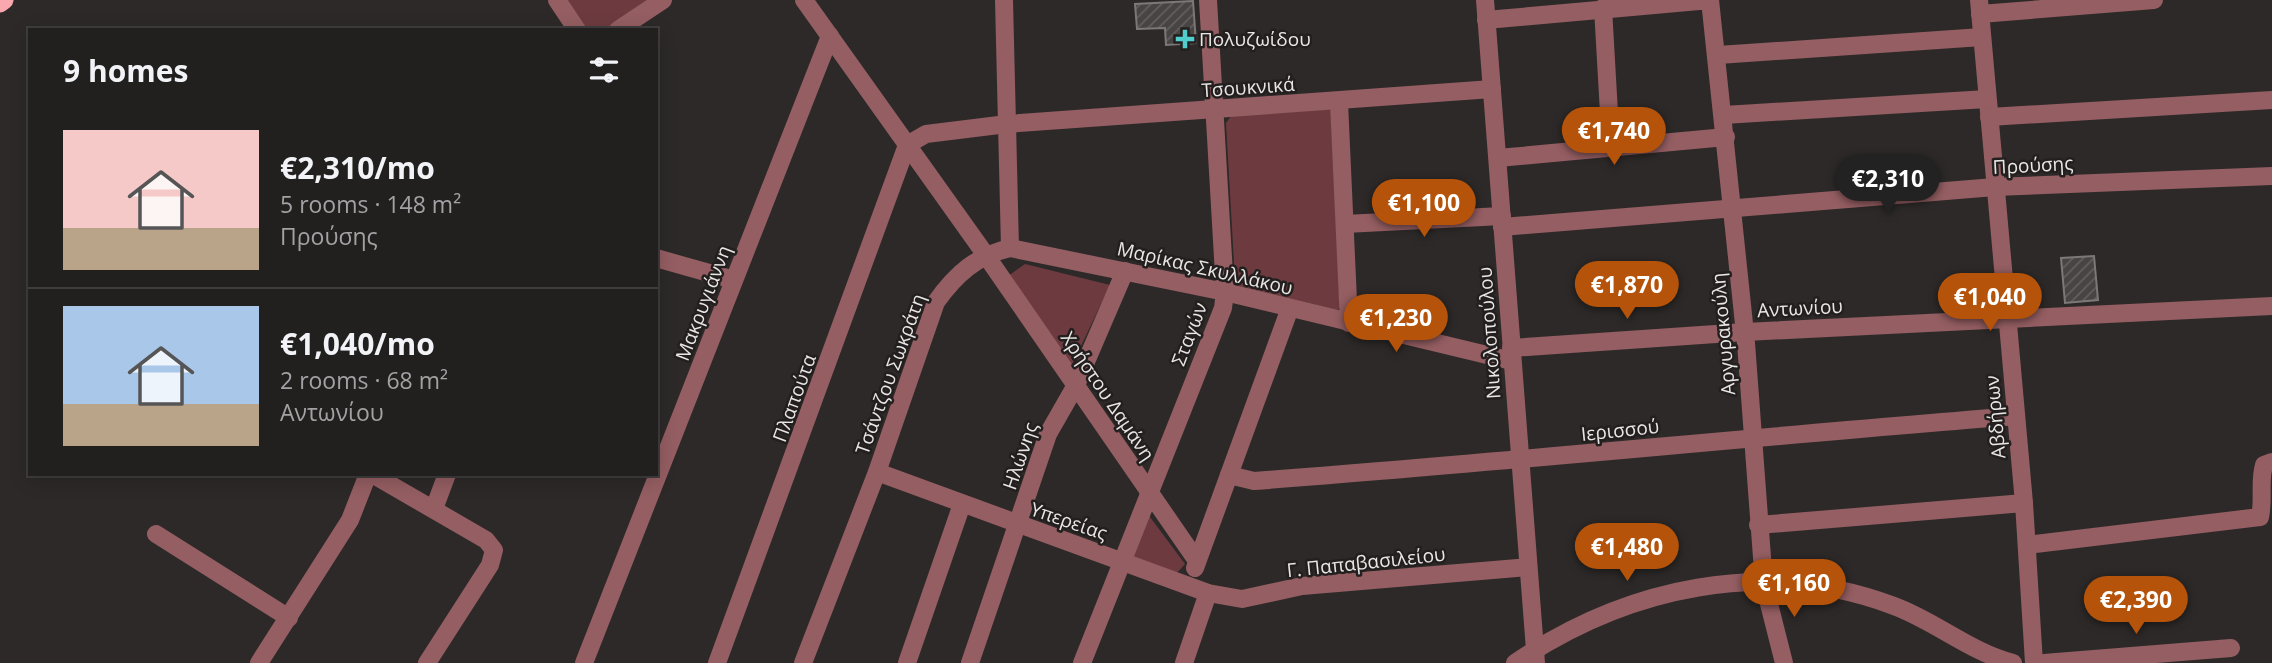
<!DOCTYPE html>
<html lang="en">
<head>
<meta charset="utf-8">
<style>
  body { margin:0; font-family:"Open Sans",sans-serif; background:#2e2c2c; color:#f1f3f6; height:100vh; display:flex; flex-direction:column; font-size:26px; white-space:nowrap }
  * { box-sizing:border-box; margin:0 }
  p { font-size:23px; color:#a2a2a4 }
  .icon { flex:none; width:38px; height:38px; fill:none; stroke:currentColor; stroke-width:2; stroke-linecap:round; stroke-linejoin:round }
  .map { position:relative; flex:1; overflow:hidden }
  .side { position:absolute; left:28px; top:28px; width:630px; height:448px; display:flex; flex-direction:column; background:#221f1f; border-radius:0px; box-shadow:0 4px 18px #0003,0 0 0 2px #3f3d3d }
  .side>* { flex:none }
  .price { position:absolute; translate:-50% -60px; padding:0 16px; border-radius:24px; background:#b45309; color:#fff; font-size:23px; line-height:46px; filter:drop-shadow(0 2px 4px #0008) }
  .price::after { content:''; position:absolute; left:50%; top:42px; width:21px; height:16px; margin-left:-10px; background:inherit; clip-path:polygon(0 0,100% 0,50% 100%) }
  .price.selected { background:#222; color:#fff }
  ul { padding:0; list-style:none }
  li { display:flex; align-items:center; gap:21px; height:175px; padding:0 35px }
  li+li { border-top:2px solid #3f3d3d }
  li span { display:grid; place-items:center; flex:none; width:196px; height:140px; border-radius:0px; color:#555 }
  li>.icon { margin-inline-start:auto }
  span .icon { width:84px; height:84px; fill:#fffc; stroke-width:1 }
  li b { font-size:30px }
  h2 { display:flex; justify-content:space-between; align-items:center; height:84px; padding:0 35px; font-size:30px }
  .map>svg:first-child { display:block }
  .green { fill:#6d3b3f }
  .building { fill:url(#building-hatch); stroke:#7d7878; stroke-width:2 }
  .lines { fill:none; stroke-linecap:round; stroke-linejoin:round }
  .minor { stroke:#945e62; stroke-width:18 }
  .trunk { stroke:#faa8ad; stroke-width:19 }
  .poi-dot { fill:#52cdcd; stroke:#231f1f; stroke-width:2.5 }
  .labels { text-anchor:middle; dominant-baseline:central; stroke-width:5; stroke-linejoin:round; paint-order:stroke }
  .poi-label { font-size:19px; fill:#e9e6e6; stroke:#231f1f; text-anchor:start }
  .street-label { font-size:19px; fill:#e9e6e6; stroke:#231f1f }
</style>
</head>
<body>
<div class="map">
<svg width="2272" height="663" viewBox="0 0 2272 663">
  <defs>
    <pattern id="building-hatch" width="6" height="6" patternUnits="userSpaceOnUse" patternTransform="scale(1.75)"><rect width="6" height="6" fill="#494444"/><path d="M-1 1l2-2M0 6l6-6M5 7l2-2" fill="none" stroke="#635f5f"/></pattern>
  </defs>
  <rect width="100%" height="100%" fill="#2d2929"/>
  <g class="green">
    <polygon points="560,0 650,0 610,30 580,30"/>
    <polygon points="1332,109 1343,304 1338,310 1238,286 1235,280 1226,123 1231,116"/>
    <polygon points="1025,264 1110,285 1071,367 1008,276"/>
    <polygon points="1147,513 1185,564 1175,575 1129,556"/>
  </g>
  <g class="building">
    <polygon points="1193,1 1196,43 1166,45 1165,28 1137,29 1135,4"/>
    <polygon points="2094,256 2098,300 2065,303 2061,258"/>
  </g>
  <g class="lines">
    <g class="minor">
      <polyline points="557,0 577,30"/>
      <polyline points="804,0 985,254 1197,561"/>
      <polyline points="1485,0 1536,663"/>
      <polyline points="1979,0 2024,503 2034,663"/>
      <polyline points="1603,8 1611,148"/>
      <polyline points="1980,14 2154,0"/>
      <polyline points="1486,20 1710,0 1746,343 1764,584 1784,663"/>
      <polyline points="618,30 663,0"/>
      <polyline points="1718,55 1982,37"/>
      <polyline points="1339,102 1349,323"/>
      <polyline points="1724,115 1987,99"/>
      <polyline points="1989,117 2272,100"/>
      <polyline points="1498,158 1726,137"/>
      <polyline points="1345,224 1502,216"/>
      <polyline points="1502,227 1995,187 2272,176"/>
      <polyline points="1010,248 1225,292 1512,361"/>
      <polyline points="656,258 734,280"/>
      <polyline points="1511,348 1745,332 2272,306"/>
      <polyline points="877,472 1208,593 1242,599 1302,586 1528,567"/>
      <polyline points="372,474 486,540 494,550 490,565 427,663"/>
      <path d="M1229 475 1254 481C1508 462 1762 436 2016 416"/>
      <polyline points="434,509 447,474"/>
      <polyline points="1758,525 2024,503"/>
      <polyline points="156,534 289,618"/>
      <path d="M2027 545 2260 517C2264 499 2259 482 2264 465L2272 462"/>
      <polyline points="1195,568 1290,308"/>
      <polyline points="259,663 350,520 368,474"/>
      <polyline points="584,663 830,36"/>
      <polyline points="717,663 907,145 926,134 1007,124 1492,89"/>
      <path d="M803 663 877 472 936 302C956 274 976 256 1010 248L1004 0"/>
      <polyline points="907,663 962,504"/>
      <polyline points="970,663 1048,434 1076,385 1125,271"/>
      <polyline points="1082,663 1223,308 1225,292 1208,0"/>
      <polyline points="1184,663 1208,593"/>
      <path d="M1515 663C1627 587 1764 557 1894 606 1935 621 1970 652 2013 663"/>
      <polyline points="2044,663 2231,648"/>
    </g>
    <polyline class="trunk" points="0,3 4,0"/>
  </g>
  <path class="poi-dot" d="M1181.5 28.5h7v7h7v7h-7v7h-7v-7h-7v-7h7z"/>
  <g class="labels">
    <g class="poi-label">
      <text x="1199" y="39">Πολυζωίδου</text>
    </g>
    <g class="street-label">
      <text transform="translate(1248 87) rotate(-4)">Τσουκνικά</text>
      <text transform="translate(2033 165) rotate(-3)">Προύσης</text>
      <text transform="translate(1205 268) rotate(13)">Μαρίκας Σκυλλάκου</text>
      <text transform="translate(703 303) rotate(-69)">Μακρυγιάννη</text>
      <text transform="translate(1800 308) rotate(-3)">Αντωνίου</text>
      <text transform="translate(1489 333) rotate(-94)">Νικολοπούλου</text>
      <text transform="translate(1189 334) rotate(-69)">Σταγών</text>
      <text transform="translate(1723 334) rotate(-95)">Αργυρακούλη</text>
      <text transform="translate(890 374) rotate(-70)">Τσάντζου Σωκράτη</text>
      <text transform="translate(1108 396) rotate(56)">Χρήστου Δαμάνη</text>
      <text transform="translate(794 398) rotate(-70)">Πλαπούτα</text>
      <text transform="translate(1995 417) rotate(-95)">Αβδήρων</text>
      <text transform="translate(1620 430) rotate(-6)">Ιερισσού</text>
      <text transform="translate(1020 456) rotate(-71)">Ηλώνης</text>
      <text transform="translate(1069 521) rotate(19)">Υπερείας</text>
      <text transform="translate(1366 562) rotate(-6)">Γ. Παπαβασιλείου</text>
    </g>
  </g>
</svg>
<b class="price" style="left:1614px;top:167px">€1,740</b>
<b class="price selected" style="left:1888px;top:215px">€2,310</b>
<b class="price" style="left:1424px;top:239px">€1,100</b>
<b class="price" style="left:1627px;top:321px">€1,870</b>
<b class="price" style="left:1990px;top:333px">€1,040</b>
<b class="price" style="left:1396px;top:354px">€1,230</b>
<b class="price" style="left:1627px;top:583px">€1,480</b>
<b class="price" style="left:1794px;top:619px">€1,160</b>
<b class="price" style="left:2136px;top:636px">€2,390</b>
<section class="side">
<h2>9 homes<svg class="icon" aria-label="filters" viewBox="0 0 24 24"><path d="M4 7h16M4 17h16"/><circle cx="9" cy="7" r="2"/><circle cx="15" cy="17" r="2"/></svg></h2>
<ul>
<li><span style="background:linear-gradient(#f6c9c9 70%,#b9a48a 0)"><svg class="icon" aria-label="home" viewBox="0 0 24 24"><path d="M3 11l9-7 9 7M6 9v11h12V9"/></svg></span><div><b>€2,310/mo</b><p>5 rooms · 148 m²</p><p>Προύσης</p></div></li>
<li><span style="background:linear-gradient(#a9c7e8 70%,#b9a48a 0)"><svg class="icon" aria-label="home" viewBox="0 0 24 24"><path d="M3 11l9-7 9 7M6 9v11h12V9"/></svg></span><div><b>€1,040/mo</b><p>2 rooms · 68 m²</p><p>Αντωνίου</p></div></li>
</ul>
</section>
</div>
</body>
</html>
